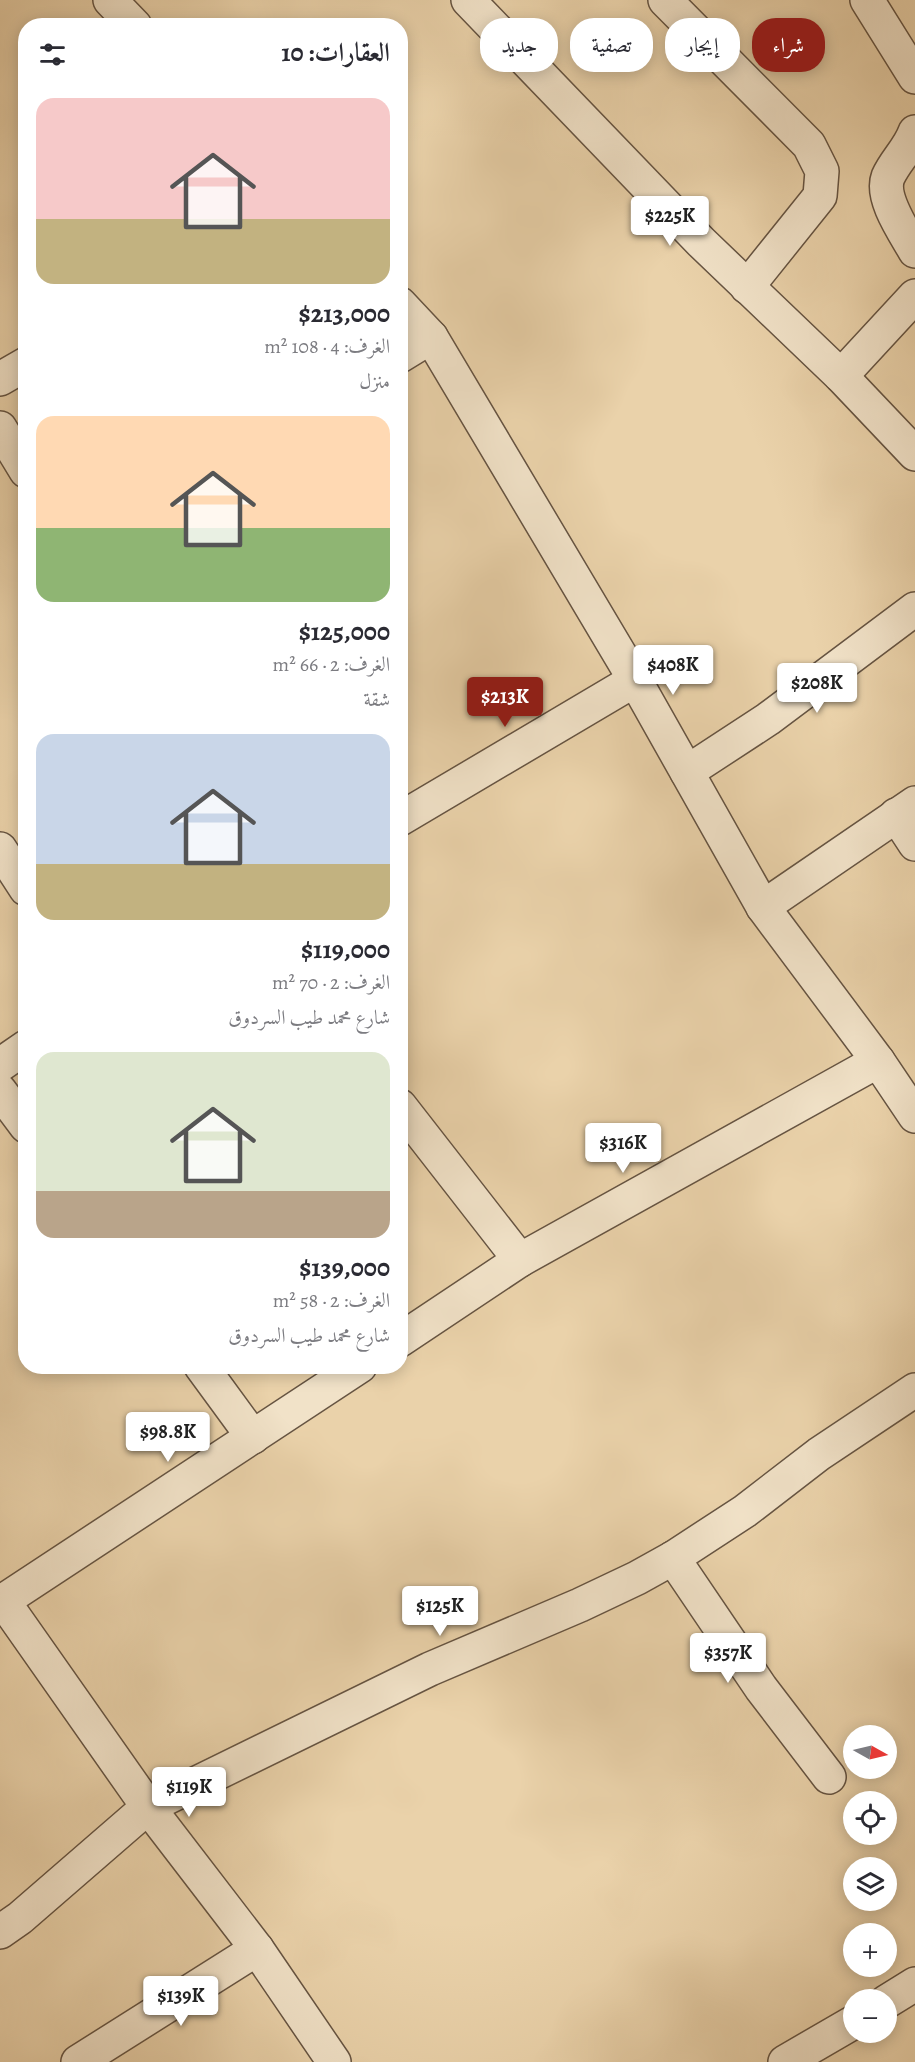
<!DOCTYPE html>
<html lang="ar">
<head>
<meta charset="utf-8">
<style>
  body { margin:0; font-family:Alegreya,Amiri,serif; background:#f7f7f7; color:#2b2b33; direction:rtl; height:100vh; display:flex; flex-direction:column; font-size:22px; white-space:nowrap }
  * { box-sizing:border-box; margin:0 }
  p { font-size:20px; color:#7c7c81 }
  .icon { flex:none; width:33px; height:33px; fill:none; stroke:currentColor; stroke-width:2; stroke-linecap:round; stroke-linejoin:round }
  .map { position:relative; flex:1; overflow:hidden; direction:ltr }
  .side { position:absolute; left:18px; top:18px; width:390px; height:1356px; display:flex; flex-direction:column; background:#fff; border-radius:24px; box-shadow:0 3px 15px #0003; direction:rtl }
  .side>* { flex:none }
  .guide { position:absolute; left:426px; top:18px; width:399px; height:54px; direction:rtl; display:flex; gap:12px }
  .needle { width:39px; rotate:98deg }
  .tools { position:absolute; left:843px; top:1725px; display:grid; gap:12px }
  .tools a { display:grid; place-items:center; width:54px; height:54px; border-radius:50%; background:#fff; box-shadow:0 3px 15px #0003; font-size:30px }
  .price { position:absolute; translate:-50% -51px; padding:0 14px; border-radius:6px; background:#fff; color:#222; font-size:20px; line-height:39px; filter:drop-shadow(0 2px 3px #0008) }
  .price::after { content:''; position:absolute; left:50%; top:36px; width:18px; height:14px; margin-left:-9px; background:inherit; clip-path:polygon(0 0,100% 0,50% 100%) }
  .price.current { background:#8f2418; color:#fff }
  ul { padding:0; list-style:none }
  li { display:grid; align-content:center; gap:12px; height:318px; padding:0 18px }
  li span { display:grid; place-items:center; height:186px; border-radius:18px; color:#555 }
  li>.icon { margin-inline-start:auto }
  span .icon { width:108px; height:108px; fill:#fffc; stroke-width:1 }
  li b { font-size:26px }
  h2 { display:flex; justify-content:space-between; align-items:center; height:72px; padding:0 18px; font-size:26px }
  .pill { padding:0 21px; border-radius:24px; background:#fff; box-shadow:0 3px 15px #0003; font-size:21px; line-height:54px }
  .pill.current { background:#8f2418; color:#fff }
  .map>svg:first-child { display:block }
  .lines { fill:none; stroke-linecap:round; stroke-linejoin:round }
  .street-casing { stroke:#665442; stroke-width:36 }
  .street { stroke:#f1e2c8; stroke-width:33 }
</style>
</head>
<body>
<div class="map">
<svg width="915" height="2062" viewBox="0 0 915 2062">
  <rect width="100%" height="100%" fill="#ead2aa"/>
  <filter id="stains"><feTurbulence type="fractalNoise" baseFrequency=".00333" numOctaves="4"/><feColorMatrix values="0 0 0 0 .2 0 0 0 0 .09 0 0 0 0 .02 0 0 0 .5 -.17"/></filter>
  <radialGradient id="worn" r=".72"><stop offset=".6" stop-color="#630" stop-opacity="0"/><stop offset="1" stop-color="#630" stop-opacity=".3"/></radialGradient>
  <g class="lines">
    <g class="street-casing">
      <g id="street">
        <polyline points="110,0 135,26"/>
        <polyline points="468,0 701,242 841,376 915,454"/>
        <polyline points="665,0 809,145 822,171 820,196 747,287"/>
        <polyline points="867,0 915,77"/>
        <path d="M915 132C909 149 895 161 888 177 880 198 905 233 915 251"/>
        <polyline points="400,304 431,337 635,680 763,907 878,1061 915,1116"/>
        <polyline points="400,356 431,337"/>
        <polyline points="841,376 915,296"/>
        <polyline points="0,379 26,364"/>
        <polyline points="0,428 26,471"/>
        <polyline points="687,772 768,719 915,609"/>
        <polyline points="896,815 915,844"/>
        <polyline points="400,819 635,680"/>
        <polyline points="0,849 26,889"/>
        <polyline points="763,907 915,803"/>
        <polyline points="0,1065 26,1047"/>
        <polyline points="0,1091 26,1126"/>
        <polyline points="400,1106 520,1260"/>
        <polyline points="400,1340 520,1260 878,1061"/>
        <polyline points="201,1366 253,1437"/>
        <polyline points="673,1558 761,1688 829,1777"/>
        <polyline points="4,1602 148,1807 257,1949 334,2062"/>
        <polyline points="0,1603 360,1366"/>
        <polyline points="0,1932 20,1918 148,1807 430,1669 580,1605 637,1578 673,1558 745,1511 819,1454 915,1390"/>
        <polyline points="886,2002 915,1984"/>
        <polyline points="78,2062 257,1949"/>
        <polyline points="785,2062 854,2022"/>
      </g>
    </g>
    <use href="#street" class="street"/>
  </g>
  <rect width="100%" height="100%" filter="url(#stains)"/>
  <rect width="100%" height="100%" fill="url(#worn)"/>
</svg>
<div class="tools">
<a><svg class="needle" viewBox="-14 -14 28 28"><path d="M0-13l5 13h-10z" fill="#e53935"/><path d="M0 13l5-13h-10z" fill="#7c7c81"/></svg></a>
<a><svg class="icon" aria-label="locate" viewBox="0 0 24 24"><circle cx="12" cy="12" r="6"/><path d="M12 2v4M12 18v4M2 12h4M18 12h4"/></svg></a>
<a><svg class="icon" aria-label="layers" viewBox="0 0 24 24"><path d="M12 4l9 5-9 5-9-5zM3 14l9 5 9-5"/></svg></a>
<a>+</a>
<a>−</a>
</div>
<b class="price" style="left:670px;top:247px">$225K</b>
<b class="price" style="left:673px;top:696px">$408K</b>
<b class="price" style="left:817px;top:714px">$208K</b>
<b class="price current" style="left:505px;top:728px">$213K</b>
<b class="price" style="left:623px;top:1174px">$316K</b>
<b class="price" style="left:168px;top:1463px">$98.8K</b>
<b class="price" style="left:440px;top:1637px">$125K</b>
<b class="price" style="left:728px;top:1684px">$357K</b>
<b class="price" style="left:189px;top:1818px">$119K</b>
<b class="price" style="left:181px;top:2027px">$139K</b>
<div class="guide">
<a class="pill current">شراء</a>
<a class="pill">إيجار</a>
<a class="pill">تصفية</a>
<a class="pill">جديد</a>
</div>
<section class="side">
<h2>العقارات: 10<svg class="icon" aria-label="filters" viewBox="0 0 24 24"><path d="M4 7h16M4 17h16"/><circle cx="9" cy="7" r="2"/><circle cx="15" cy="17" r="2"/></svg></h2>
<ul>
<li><span style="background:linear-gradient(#f6c9c9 65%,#c2b280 0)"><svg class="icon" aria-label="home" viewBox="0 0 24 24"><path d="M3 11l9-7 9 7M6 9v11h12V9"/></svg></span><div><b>$213,000</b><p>الغرف: 4 · 108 m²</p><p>منزل</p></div></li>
<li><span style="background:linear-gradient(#ffd9b3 60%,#8fb573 0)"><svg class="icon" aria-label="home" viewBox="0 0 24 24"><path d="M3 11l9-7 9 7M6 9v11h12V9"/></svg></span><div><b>$125,000</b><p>الغرف: 2 · 66 m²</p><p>شقة</p></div></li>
<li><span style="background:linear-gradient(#c9d6e8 70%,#c2b280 0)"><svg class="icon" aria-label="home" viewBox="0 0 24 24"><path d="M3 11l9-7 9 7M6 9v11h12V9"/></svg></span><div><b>$119,000</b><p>الغرف: 2 · 70 m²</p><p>شارع محمد طيب السردوق</p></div></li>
<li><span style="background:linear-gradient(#dfe7d0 75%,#b9a48a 0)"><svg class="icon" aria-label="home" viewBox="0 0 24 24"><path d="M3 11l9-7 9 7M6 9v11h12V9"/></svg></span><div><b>$139,000</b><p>الغرف: 2 · 58 m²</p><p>شارع محمد طيب السردوق</p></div></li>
</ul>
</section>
</div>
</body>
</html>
